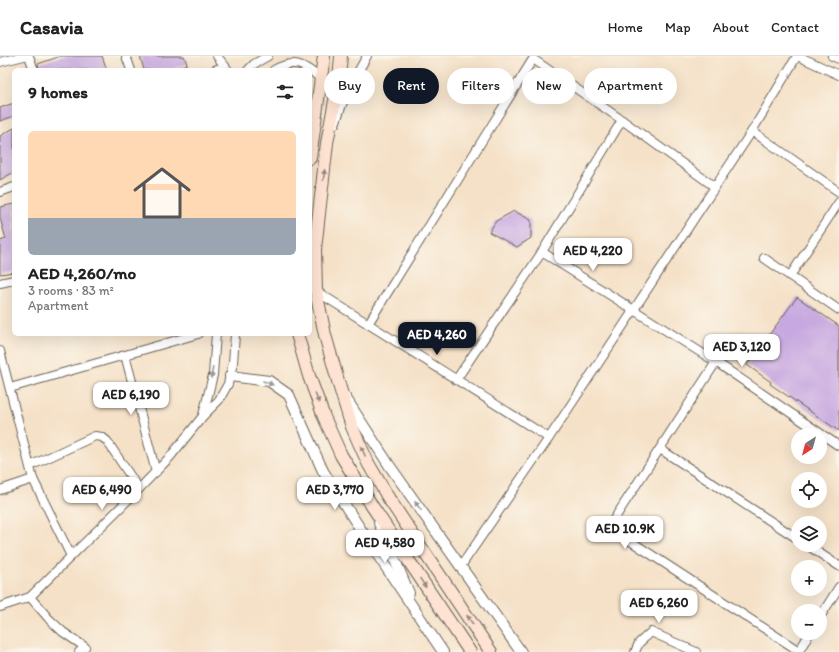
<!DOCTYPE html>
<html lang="en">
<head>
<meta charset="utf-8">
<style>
  body { margin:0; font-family:Itim,sans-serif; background:#f6f6f6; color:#222; height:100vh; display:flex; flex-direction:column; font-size:15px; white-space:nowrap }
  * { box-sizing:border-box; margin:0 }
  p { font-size:13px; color:#767676 }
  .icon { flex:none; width:22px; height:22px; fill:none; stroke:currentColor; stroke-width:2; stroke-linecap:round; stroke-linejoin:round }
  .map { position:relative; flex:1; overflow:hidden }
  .side { position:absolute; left:12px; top:12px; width:300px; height:268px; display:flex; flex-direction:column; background:#fff; border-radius:6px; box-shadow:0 4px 16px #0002 }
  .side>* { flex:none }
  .top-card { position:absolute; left:324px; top:12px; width:380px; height:36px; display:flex; gap:8px }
  .needle { width:26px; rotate:216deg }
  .controls { position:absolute; left:791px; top:372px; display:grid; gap:8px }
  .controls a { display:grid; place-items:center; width:36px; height:36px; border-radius:50%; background:#fff; box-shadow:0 4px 16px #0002; font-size:20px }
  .price { position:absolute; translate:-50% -34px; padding:0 9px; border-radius:8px; background:#fff; color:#222; font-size:13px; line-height:26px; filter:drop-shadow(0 1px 2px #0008) }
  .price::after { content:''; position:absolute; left:50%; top:24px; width:12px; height:9px; margin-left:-6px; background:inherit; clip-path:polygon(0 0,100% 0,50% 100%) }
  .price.on { background:#111827; color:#fff }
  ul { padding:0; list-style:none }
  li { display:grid; align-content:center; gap:8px; height:212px; padding:0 16px }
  li span { display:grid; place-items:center; height:124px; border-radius:6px; color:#555 }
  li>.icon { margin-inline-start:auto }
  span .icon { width:72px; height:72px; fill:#fffc; stroke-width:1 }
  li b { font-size:17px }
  h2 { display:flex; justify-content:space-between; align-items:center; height:48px; padding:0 16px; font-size:17px }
  .pill { padding:0 14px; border-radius:18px; background:#fff; box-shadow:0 4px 16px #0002; font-size:14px; line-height:36px }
  .pill.on { background:#111827; color:#fff }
  header { display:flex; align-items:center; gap:24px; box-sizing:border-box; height:56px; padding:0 20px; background:#fff; border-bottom:1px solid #e0e0e0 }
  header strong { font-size:19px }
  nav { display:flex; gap:22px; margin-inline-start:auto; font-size:14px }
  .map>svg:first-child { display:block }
  .building { fill:#c7a8e0 }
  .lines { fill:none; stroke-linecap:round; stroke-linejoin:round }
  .minor-casing { stroke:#686158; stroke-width:10 }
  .tertiary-casing { stroke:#686158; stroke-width:12 }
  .secondary-casing { stroke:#686158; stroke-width:14 }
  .minor { stroke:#fff; stroke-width:8 }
  .tertiary { stroke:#fff; stroke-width:10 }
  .secondary { stroke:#fee3d2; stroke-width:12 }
  .oneway { fill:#988980 }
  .oneway2 { fill:#999 }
</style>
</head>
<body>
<header>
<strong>Casavia</strong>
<nav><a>Home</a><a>Map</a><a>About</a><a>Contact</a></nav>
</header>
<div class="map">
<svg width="839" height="596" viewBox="0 0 839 596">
  <rect width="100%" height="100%" fill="#fbf7ec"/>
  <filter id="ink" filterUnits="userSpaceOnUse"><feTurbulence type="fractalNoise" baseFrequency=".025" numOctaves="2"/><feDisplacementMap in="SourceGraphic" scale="8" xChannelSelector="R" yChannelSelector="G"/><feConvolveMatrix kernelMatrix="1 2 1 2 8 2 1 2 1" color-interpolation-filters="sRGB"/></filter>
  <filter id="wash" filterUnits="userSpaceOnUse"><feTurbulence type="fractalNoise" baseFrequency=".012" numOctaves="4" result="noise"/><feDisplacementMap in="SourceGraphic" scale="16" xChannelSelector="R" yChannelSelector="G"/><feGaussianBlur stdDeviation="0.9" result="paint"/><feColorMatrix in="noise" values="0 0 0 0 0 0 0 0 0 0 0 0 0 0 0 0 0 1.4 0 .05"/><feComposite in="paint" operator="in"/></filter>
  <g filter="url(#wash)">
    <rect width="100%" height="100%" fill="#f5e1c7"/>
    <g id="blocks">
      <g class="building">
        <polygon points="61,0 102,0 107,14 39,14 38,8"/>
        <polygon points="140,0 184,0 187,8 173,13 173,14 144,14"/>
        <polygon points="14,47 14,60 0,65 0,52"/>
        <polygon points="14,72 14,116 0,124 0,80"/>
        <polygon points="14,148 14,216 0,218 0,185 6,183 0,162 0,151"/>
        <polygon points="514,155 531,164 531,182 517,191 489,176 496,165"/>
        <polygon points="797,241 839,270 839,375 770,328 771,326 747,309"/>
      </g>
    </g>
  </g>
  <g filter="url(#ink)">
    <use href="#blocks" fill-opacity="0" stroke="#686158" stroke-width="1"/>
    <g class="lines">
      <g class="minor-casing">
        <g id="minor">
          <polyline points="29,0 34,14"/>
          <polyline points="126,0 131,14"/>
          <polyline points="217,0 228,14"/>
          <polyline points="798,0 839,19"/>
          <polyline points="832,0 839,3"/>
          <polyline points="0,6 24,0"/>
          <polyline points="215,14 225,10"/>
          <polyline points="248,14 254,8 268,0"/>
          <path d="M274 14C294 2 305 9 321 23"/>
          <polyline points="335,68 347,35 367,0"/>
          <polyline points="752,75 839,136"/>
          <polyline points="0,136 14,131"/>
          <polyline points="542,196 716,306 839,390"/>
          <polyline points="764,202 839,254"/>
          <polyline points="790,220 839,146"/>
          <polyline points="0,227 14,224"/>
          <polyline points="316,235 549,382"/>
          <polyline points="368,268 533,3 622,64 715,131"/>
          <polyline points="0,295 33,423 71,500"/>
          <polyline points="125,299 156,416"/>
          <polyline points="716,306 609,471 799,595 810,577"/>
          <polyline points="456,324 542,196 622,64"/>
          <polyline points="10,332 198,278"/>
          <polyline points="203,359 213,319 216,278"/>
          <polyline points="660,393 798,483"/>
          <polyline points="30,410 95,380 102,381 107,385 139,433"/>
          <polyline points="0,434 33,423"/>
          <polyline points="807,489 839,510"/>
          <polyline points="461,510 549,382 752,75 797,0"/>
          <polyline points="30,541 50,564 63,576 85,591 79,596"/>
          <polyline points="0,551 30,541 139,433 170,401 203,360 219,344 228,328 233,307 235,278"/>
          <polyline points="820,561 839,531"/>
          <polyline points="635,596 639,587 651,576 696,596"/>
        </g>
      </g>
      <g class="tertiary-casing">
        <g id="tertiary">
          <polyline points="230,320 269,325 289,339 323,415 359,471 443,596"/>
          <polyline points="345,341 389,409 521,596"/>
          <polyline points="379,467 409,537"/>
        </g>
      </g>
      <g class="secondary-casing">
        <g id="secondary">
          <polyline points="341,0 339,23 327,87 315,193 316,235 325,279 340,332 352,371 368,407 389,443 491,596"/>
          <polyline points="310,102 324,0"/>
          <polyline points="297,278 309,320 324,361 341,399 372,450 470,596"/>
        </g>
      </g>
      <use href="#minor" class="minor"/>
      <use href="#tertiary" class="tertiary"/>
      <use href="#secondary" class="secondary"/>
    </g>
    <defs><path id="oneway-solid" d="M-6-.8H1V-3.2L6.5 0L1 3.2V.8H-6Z"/></defs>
    <g class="oneway">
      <use href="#oneway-solid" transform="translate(324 119) rotate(-83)"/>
      <use href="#oneway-solid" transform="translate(317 342) rotate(69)"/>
      <use href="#oneway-solid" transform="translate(363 395) rotate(-114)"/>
      <use href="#oneway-solid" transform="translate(423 527) rotate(56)"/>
      <use href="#oneway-solid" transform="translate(470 564) rotate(-124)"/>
    </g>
    <g class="oneway2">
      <use href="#oneway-solid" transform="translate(212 317) rotate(99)"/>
      <use href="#oneway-solid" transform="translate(268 327) rotate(21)"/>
      <use href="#oneway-solid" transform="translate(418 450) rotate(-125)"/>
    </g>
  </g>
</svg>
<div class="controls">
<a><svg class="needle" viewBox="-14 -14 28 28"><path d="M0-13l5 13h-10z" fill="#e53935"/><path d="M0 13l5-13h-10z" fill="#767676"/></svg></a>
<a><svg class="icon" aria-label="locate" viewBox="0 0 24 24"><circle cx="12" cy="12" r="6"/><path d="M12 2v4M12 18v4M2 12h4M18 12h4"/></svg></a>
<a><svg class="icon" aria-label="layers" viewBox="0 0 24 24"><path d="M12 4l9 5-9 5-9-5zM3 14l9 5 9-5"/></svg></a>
<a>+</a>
<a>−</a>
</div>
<b class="price" style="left:593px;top:216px">AED 4,220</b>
<b class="price on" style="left:437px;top:300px">AED 4,260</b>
<b class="price" style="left:742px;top:312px">AED 3,120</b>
<b class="price" style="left:131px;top:360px">AED 6,190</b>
<b class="price" style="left:102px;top:455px">AED 6,490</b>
<b class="price" style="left:335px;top:455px">AED 3,770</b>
<b class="price" style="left:625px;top:494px">AED 10.9K</b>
<b class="price" style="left:385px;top:508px">AED 4,580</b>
<b class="price" style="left:659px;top:568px">AED 6,260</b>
<div class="top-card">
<a class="pill">Buy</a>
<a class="pill on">Rent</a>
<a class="pill">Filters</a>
<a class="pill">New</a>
<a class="pill">Apartment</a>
</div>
<section class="side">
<h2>9 homes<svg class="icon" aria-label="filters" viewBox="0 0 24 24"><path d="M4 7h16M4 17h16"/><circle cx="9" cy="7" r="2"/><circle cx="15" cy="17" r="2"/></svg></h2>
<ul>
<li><span style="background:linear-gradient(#ffd9b3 70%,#9aa5b1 0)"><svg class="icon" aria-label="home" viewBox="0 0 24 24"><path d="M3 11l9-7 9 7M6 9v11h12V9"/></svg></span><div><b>AED 4,260/mo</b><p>3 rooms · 83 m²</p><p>Apartment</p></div></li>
</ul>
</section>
</div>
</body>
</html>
